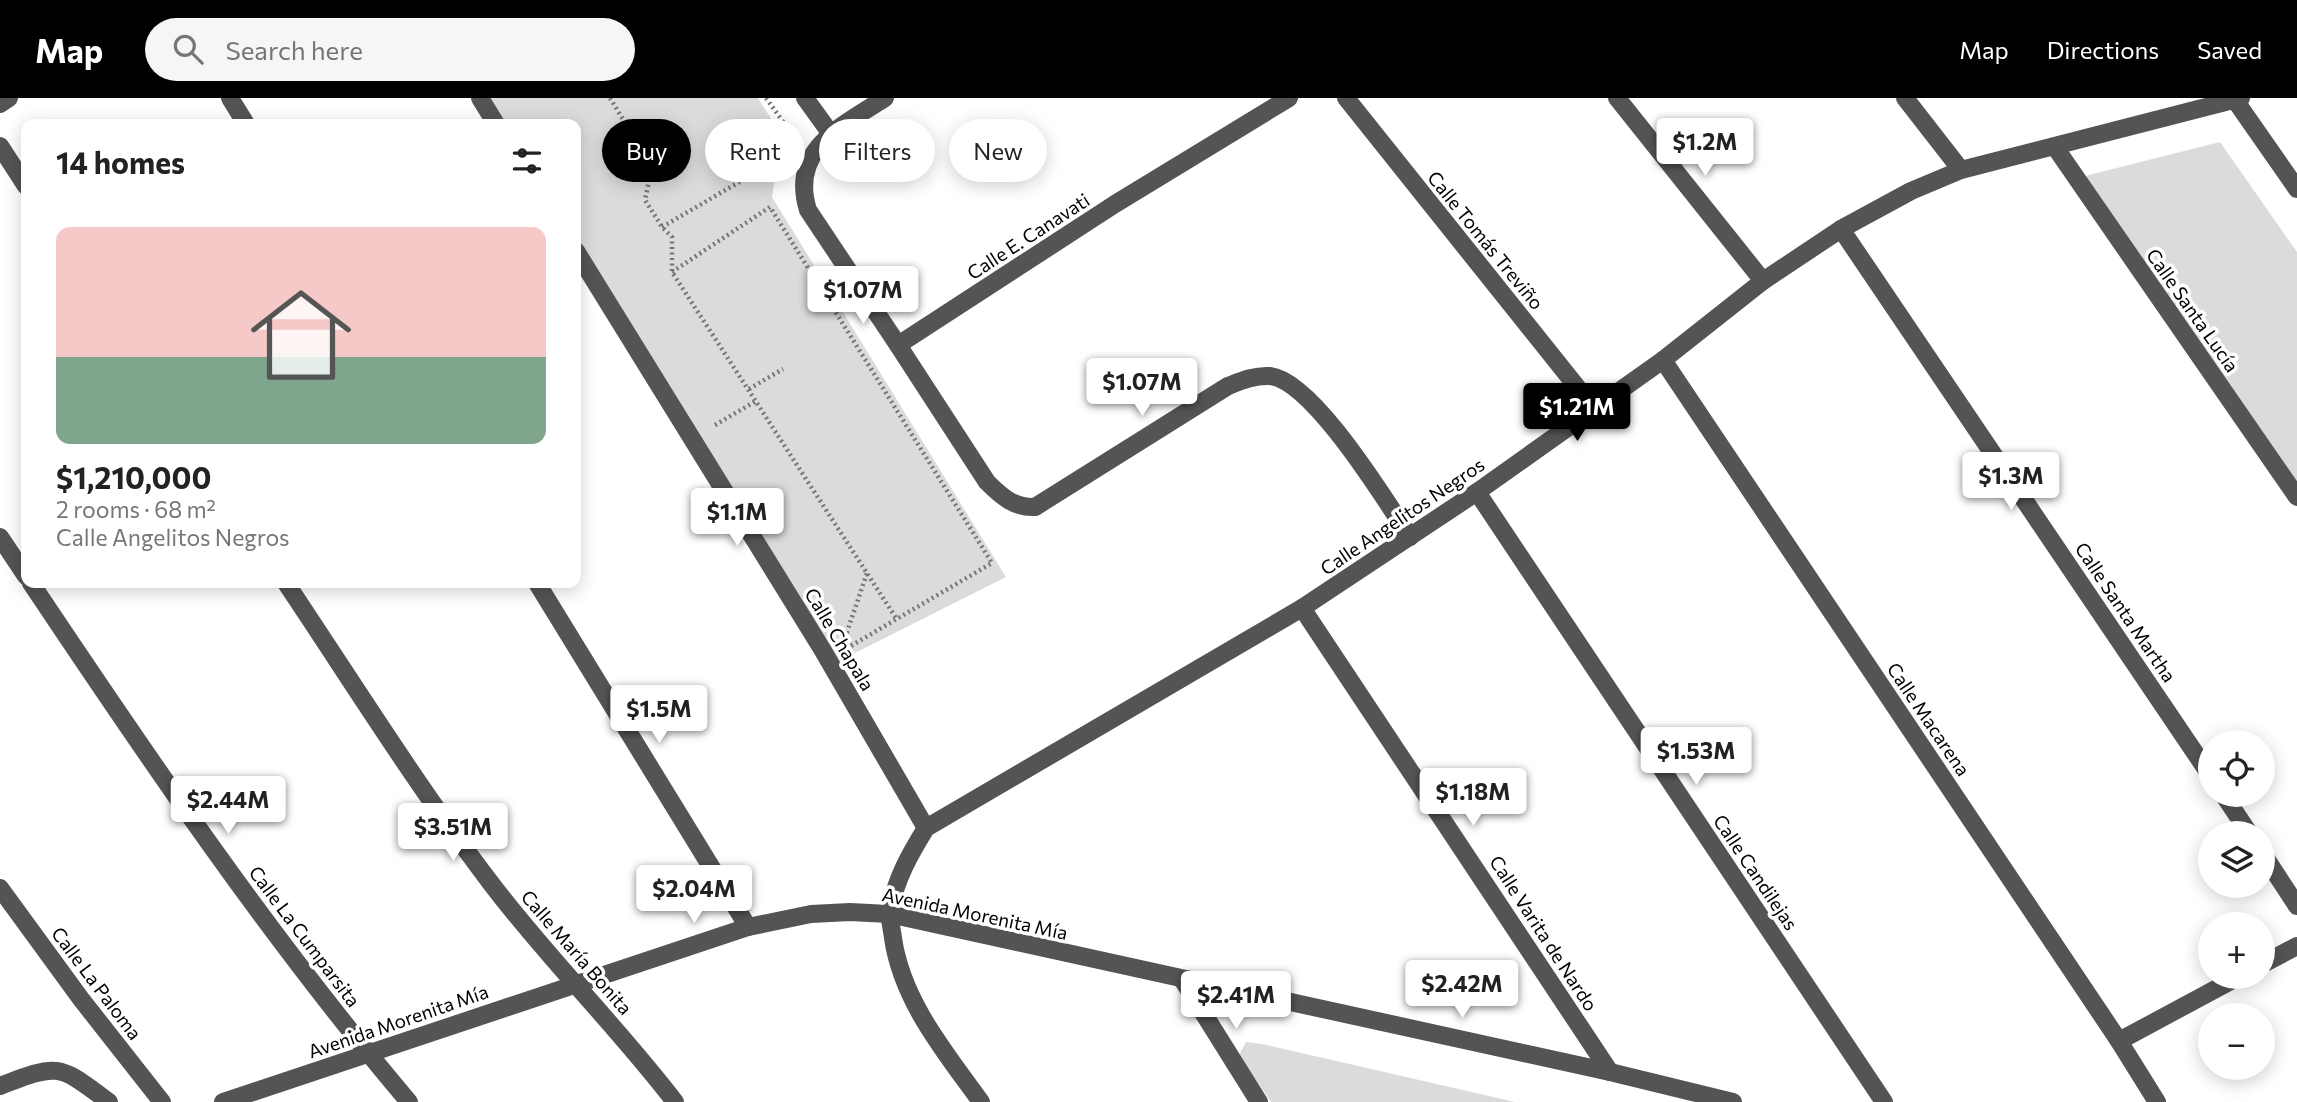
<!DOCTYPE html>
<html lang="en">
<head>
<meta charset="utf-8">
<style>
  body { margin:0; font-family:Commissioner,sans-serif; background:#f6f6f6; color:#222; height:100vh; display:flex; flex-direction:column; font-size:26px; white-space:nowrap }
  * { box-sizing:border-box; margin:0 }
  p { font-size:23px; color:#767676 }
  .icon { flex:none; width:38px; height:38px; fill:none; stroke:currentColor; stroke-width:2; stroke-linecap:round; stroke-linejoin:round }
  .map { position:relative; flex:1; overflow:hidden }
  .panel { position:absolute; left:21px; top:21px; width:560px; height:469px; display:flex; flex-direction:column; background:#fff; border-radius:14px; box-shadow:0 4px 18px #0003 }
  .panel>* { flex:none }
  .banner { position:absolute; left:602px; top:21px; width:665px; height:63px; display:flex; gap:14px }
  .tools { position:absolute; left:2198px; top:632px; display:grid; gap:14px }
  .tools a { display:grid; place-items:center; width:77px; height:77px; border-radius:50%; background:#fff; box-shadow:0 4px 18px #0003; font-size:35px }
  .price { position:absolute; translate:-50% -60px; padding:0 16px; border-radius:7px; background:#fff; color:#222; font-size:23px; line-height:46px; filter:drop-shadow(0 2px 4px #0008) }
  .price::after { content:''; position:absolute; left:50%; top:42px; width:21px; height:16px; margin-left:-10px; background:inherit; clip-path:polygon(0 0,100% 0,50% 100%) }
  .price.current { background:#000; color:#fff }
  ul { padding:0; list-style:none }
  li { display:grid; align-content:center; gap:14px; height:371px; padding:0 35px }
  li span { display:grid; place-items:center; height:217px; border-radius:14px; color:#555 }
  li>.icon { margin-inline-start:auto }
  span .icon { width:126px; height:126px; fill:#fffc; stroke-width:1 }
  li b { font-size:30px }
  h2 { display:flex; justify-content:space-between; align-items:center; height:84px; padding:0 35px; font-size:30px }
  .chip { padding:0 24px; border-radius:32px; background:#fff; box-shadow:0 4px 18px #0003; font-size:24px; line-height:63px }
  .chip.current { background:#000; color:#fff }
  header { display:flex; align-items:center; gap:42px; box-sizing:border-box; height:98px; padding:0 35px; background:#000; color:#fff }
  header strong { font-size:33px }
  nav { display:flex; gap:38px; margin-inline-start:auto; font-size:24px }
  .search { width:490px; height:63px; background:#f6f6f6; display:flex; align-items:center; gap:18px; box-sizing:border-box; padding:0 24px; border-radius:38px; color:#767676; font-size:26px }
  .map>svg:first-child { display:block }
  .green { fill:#dbdbdb }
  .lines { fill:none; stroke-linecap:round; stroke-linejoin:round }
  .path { stroke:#767676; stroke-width:4.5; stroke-dasharray:2 3.5; stroke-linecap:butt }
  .minor { stroke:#545454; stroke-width:18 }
  .labels { text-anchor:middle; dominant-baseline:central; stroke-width:7; stroke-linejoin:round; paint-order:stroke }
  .street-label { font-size:19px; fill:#000; stroke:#fff }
</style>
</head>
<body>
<header>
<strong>Map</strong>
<div class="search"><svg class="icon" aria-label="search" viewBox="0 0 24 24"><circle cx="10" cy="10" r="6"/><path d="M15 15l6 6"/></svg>Search here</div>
<nav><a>Map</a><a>Directions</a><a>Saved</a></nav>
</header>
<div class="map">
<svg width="2297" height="1004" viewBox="0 0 2297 1004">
  <rect width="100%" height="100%" fill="#fff"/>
  <g class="green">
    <polygon points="485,0 758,0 782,38 772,99 1006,479 837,564 576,146 576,26 501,26"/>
    <polygon points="2220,44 2297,154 2297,385 2085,78"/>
    <polygon points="1246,944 1262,946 1515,1004 1271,1004 1239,957"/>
  </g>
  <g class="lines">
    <g class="path">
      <polyline points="610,0 652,69 645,102 662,129 672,139 672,174 896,520"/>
      <polyline points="766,0 794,39"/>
      <polyline points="662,129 784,58"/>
      <polyline points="672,174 770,109 992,465 849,549"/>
      <polyline points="749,291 783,271"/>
      <polyline points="715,327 756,303"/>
      <polyline points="845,540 867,475"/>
    </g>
    <g class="minor">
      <polyline points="230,0 246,26"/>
      <polyline points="480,0 496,26"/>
      <polyline points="805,0 831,36"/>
      <path d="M885 0C842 28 789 51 808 112L898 247 987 384C1001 398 1014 410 1035 409L1228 288C1241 283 1255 277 1270 278 1313 283 1385 402 1410 439"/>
      <polyline points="1346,0 1593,309"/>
      <polyline points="1617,0 1763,183"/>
      <polyline points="1905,0 1961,72"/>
      <polyline points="2235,2 2297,91"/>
      <polyline points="0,6 9,0"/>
      <polyline points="0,48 26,88"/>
      <polyline points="2055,49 2297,399"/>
      <polyline points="1841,131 2210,677"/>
      <polyline points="576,153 822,551 926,730"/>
      <polyline points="898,247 1115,106 1289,0"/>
      <polyline points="1663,262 2119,943 2157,1004"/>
      <polyline points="1477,394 1884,1004"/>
      <polyline points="0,439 26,478"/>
      <path d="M31 485C150 663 270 840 409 1004"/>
      <path d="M286 485C353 585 417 688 490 784 548 861 617 928 675 1004"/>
      <polyline points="537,485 748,829"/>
      <polyline points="1302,510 1610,974"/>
      <polyline points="2223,696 2249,735"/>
      <polyline points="2263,756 2297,808"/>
      <polyline points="0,790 81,901 162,1004"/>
      <polyline points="2263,866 2297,848"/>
      <polyline points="1182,881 1259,1004"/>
      <polyline points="2119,943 2240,878"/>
      <path d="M0 988C60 965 58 966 109 1004"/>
      <polyline points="223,1004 748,829 811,816 850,814 889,816 1610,974 1733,1004"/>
      <path d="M981 1004C945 954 902 903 893 840 892 831 889 821 890 813 895 782 910 756 926 730L1302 510 1477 394 1663 262 1763 183 1841 131 1911 93 1961 72 2241 0"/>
    </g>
  </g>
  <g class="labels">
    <g class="street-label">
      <text transform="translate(1028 138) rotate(-33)">Calle E. Canavati</text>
      <text transform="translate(1486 142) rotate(51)">Calle Tomás Treviño</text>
      <text transform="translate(2193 212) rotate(55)">Calle Santa Lucía</text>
      <text transform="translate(1402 418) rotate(-34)">Calle Angelitos Negros</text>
      <text transform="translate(2126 514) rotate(56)">Calle Santa Martha</text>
      <text transform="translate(840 541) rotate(59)">Calle Chapala</text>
      <text transform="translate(1929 621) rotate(56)">Calle Macarena</text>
      <text transform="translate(1756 774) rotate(56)">Calle Candilejas</text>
      <text transform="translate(975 815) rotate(12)">Avenida Morenita Mía</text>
      <text transform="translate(1544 835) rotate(57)">Calle Varita de Nardo</text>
      <text transform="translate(305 838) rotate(53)">Calle La Cumparsita</text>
      <text transform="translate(577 854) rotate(49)">Calle María Bonita</text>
      <text transform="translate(97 885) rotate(53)">Calle La Paloma</text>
      <text transform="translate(398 923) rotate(-19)">Avenida Morenita Mía</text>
    </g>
  </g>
</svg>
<div class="tools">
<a><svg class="icon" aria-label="locate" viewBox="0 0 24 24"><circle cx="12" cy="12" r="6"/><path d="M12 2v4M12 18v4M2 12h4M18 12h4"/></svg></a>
<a><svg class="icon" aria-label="layers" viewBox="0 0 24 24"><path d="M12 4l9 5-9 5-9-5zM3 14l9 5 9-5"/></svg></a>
<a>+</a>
<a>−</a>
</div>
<b class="price" style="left:1705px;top:80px">$1.2M</b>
<b class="price" style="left:863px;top:228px">$1.07M</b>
<b class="price" style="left:1142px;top:320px">$1.07M</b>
<b class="price current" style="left:1577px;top:345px">$1.21M</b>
<b class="price" style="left:2011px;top:414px">$1.3M</b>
<b class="price" style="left:737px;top:450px">$1.1M</b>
<b class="price" style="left:659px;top:647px">$1.5M</b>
<b class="price" style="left:1696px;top:689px">$1.53M</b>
<b class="price" style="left:1473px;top:730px">$1.18M</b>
<b class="price" style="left:228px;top:738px">$2.44M</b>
<b class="price" style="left:453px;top:765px">$3.51M</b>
<b class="price" style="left:694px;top:827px">$2.04M</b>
<b class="price" style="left:1462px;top:922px">$2.42M</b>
<b class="price" style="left:1236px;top:933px">$2.41M</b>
<div class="banner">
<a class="chip current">Buy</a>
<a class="chip">Rent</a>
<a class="chip">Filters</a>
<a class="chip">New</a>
</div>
<section class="panel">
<h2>14 homes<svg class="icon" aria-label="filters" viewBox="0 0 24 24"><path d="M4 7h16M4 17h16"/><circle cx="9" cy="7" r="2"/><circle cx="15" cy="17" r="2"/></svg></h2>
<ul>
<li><span style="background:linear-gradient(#f6c9c9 60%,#7fa58c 0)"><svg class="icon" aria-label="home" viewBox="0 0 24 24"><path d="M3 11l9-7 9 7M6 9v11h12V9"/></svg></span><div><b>$1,210,000</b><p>2 rooms · 68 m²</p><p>Calle Angelitos Negros</p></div></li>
</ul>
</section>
</div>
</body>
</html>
